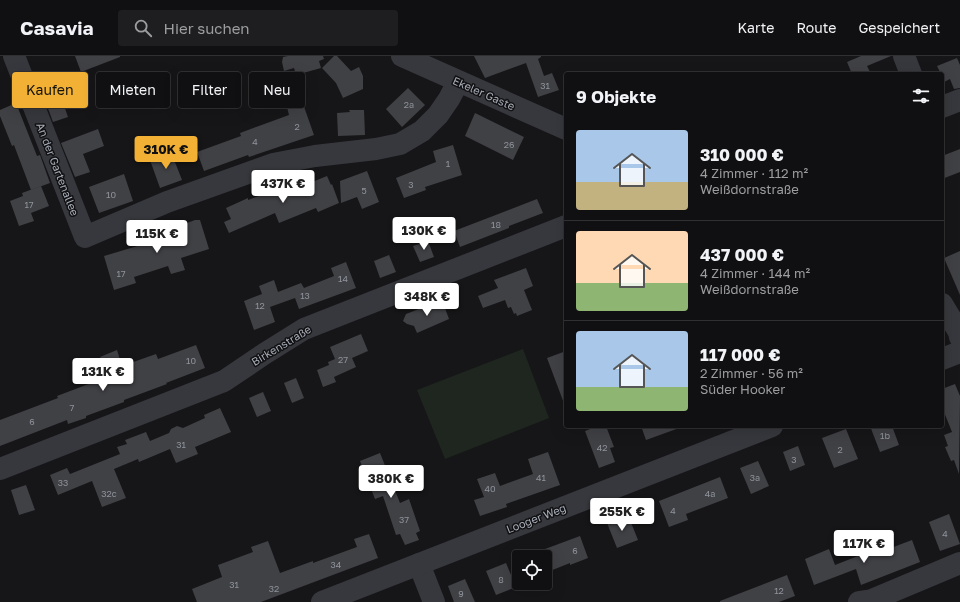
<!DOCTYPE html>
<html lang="de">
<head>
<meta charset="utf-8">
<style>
  body { margin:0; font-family:"Golos Text",sans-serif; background:#1e1e20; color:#f1f3f6; height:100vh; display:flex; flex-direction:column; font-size:15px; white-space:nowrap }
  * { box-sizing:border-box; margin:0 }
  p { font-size:13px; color:#9c9d9f }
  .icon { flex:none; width:22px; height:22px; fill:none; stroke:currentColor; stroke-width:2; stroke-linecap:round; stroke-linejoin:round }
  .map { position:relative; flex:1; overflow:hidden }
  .details { position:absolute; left:564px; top:16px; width:380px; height:356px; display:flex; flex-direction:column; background:#101012; border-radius:4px; box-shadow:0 4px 16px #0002,0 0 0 1px #303032 }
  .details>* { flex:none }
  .top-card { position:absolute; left:12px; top:16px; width:380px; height:36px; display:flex; gap:8px }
  .buttons { position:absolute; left:512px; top:494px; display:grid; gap:8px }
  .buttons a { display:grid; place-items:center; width:40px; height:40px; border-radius:4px; background:#101012; box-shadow:0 4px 16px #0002,0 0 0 1px #303032; font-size:20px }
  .price { position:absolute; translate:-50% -34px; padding:0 9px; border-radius:4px; background:#fff; color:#222; font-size:13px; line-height:26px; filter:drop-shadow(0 1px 2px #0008) }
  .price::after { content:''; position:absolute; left:50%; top:24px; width:12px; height:9px; margin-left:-6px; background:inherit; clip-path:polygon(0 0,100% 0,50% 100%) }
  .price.current { background:#f2b134; color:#111 }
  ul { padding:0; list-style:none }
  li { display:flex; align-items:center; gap:12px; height:100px; padding:0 12px }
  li+li { border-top:1px solid #303032 }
  li span { display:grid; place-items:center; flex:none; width:112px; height:80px; border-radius:4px; color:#555 }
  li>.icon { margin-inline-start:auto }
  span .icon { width:48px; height:48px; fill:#fffc; stroke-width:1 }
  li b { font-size:17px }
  h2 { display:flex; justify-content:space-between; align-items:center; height:48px; padding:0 12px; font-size:17px }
  .tag { padding:0 14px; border-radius:4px; background:#101012; box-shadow:0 4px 16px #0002,0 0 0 1px #303032; font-size:14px; line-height:36px }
  .tag.current { background:#f2b134; color:#111 }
  header { display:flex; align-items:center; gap:24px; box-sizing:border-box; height:56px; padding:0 20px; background:#101012; border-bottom:1px solid #303032 }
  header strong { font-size:19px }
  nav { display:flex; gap:22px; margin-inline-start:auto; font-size:14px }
  .search { width:280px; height:36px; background:#1e1e20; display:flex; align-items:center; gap:10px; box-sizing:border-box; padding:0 14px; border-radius:4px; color:#9c9d9f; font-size:15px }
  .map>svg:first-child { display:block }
  .green { fill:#1e261f }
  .building { fill:#404145 }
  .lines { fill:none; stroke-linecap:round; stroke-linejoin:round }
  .minor { stroke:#37383d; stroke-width:22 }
  .labels { text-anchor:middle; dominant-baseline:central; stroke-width:3; stroke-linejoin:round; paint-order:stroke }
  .number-label { font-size:9px; fill:#8e929b }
  .street-label { font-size:11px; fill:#a8adb8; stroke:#111113 }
</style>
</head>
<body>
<header>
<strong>Casavia</strong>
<div class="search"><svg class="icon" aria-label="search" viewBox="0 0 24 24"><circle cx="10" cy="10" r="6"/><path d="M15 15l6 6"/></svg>Hier suchen</div>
<nav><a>Karte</a><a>Route</a><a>Gespeichert</a></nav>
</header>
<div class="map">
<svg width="960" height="546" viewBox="0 0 960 546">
  <rect width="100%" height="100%" fill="#161618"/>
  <polygon class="green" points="523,293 549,362 445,403 417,334"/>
  <g class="building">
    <polygon points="75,0 120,0 120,1 81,16"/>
    <polygon points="288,0 323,0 324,3 319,5 321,12 296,19 294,12 284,15 282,6 283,1"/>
    <polygon points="334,0 337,0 351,15 359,11 363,20 363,33 343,42 336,27 322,12"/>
    <polygon points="474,0 541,0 541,1 538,3 544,20 552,17 559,34 538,41 526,7 485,22"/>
    <polygon points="861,0 891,0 867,10 871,18 852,18 847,6"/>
    <polygon points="957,2 960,9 960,32 954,33 950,23 944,26 942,18 941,18 937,10"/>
    <polygon points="408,32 425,49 402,71 386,53"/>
    <polygon points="61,41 68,61 53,66 46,47"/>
    <polygon points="302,45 314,79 249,101 248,99 204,115 197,96 241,80 240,77 289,59 287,51"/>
    <polygon points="16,47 37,100 40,99 50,127 31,134 14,89 12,90 0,60 0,54"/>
    <polygon points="349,54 364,54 365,79 338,80 337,57 350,56"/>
    <polygon points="475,57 524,81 513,104 465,80"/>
    <polygon points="98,73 104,90 83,98 90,116 75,121 61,87"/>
    <polygon points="453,89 462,119 425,131 426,134 404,142 396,122 436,106 433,95"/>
    <polygon points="960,93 960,116 942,123 942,100"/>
    <polygon points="171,96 182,124 160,132 150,104"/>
    <polygon points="367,115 379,146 362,153 357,141 341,147 340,125"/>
    <polygon points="124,118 133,145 99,157 89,131"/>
    <polygon points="327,120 331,129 332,128 339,147 318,156 316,152 279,167 275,157 229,177 224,166 231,163 226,152 248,142 248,144 287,129 290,135"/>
    <polygon points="41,130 49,150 31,157 34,165 19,170 10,145 23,140 22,137"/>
    <polygon points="537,143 543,157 509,170 509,172 460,191 454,175"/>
    <polygon points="195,164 200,164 209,193 181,202 185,214 171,218 168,210 134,221 136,227 114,234 104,200 141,189 139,183 179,171 179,170"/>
    <polygon points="428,185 434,201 420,206 413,190"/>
    <polygon points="960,195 960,239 944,202"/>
    <polygon points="389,199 396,216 380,222 374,205"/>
    <polygon points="346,206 356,232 299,253 295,242 270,251 275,266 254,274 244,245 262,238 259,230 274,224 278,236 301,227 304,232 334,220 331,212"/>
    <polygon points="526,212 533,230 524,234 532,254 517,260 516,257 514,258 511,251 508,252 505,244 483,252 478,240 498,232 494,224"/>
    <polygon points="442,244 449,263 417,277 414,270 407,268 403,265 406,258"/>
    <polygon points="361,278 368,295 352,302 356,311 334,321 336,326 323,331 317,314 329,309 328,306 335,303 330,291"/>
    <polygon points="196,289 205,312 166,327 167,328 124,344 124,346 86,360 86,362 68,368 67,364 0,390 0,364 58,342 57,340 107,321 100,301 117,294 122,310 156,298 158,303"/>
    <polygon points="566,295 566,350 565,350 547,302"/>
    <polygon points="296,322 304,342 292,347 284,327"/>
    <polygon points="955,328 960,340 959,418 954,404 951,405 945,391 948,390 944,379 952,376 942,351 942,333"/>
    <polygon points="263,336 271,355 257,361 249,342"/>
    <polygon points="220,352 231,376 195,391 198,398 176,407 170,393 139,406 138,403 114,413 126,442 102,451 92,425 58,439 50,419 67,412 70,418 120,398 117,391 127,388 125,384 146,376 150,385 169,377 171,373 177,370 183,372 205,362 204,359"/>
    <polygon points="598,370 606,370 614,391 610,392 615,406 599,412 585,375"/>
    <polygon points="641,370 681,370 682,371 646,384"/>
    <polygon points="870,370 892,370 899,389 880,396"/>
    <polygon points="846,373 858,403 834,412 822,382"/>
    <polygon points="798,390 805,409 790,415 783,396"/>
    <polygon points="548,396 560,429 506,448 507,451 480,460 474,444 484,441 477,423 495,417 500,430 533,418 528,403"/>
    <polygon points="380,397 400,447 409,443 420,475 416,477 419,484 405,489 400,478 396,479 383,440 375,443 360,405"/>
    <polygon points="758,405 769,430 751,438 740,412"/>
    <polygon points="720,421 728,442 686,458 688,464 669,471 659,445"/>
    <polygon points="26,429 35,454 19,459 11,434"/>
    <polygon points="949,458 960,488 940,495 929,466"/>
    <polygon points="628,459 638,484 617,492 607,467"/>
    <polygon points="369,478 378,502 261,546 197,546 192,533 222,521 218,509 253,496 251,491 268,485 280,517 313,505 313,507 357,491 354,483"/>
    <polygon points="580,480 588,502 570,509 570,507 545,517 545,493"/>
    <polygon points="912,484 920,506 861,529 856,513 814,529 805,503 829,493 835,509 873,494 875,498"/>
    <polygon points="506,507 516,531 496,539 486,515"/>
    <polygon points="787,519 795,540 779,546 720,546 720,545"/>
    <polygon points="465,523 475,546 454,546 448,530"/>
  </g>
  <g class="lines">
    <g class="minor">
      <polyline points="14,0 85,181 167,146 273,108 315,100 376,93 400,88 422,75 438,59 449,43 458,26"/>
      <polyline points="402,0 566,73"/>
      <polyline points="904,0 911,18"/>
      <polyline points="942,51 960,44"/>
      <polyline points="942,248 959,276 960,281"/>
      <polyline points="942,303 960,296"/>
      <polyline points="0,413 224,325 264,298 304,273 566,170"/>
      <polyline points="419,508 434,546"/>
      <polyline points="322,546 772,370"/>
      <polyline points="859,546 872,544 960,507"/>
    </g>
  </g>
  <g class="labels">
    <g class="number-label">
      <text x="545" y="29">31</text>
      <text x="409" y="48">2a</text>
      <text x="297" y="70">2</text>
      <text x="255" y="85">4</text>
      <text x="509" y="88">26</text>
      <text x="448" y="107">1</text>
      <text x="411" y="128">3</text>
      <text x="364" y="134">5</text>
      <text x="111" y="138">10</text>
      <text x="29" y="148">17</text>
      <text x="496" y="168">18</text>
      <text x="121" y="217">17</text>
      <text x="343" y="222">14</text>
      <text x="305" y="239">13</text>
      <text x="260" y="249">12</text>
      <text x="343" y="303">27</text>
      <text x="191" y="304">10</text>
      <text x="72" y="351">7</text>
      <text x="32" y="365">6</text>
      <text x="885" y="379">1b</text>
      <text x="181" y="388">31</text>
      <text x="602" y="391">42</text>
      <text x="840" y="393">2</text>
      <text x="794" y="403">3</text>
      <text x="541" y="421">41</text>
      <text x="755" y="421">3a</text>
      <text x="63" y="426">33</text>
      <text x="490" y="432">40</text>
      <text x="109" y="437">32c</text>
      <text x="710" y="437">4a</text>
      <text x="673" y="454">4</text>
      <text x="404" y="463">37</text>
      <text x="945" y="477">4</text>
      <text x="575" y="494">6</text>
      <text x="336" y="508">34</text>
      <text x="501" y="523">8</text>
      <text x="234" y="528">31</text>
      <text x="274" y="532">32</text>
      <text x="779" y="534">12</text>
      <text x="461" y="537">9</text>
    </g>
    <g class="street-label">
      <text transform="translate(484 37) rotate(24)">Ekeler Gaste</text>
      <text transform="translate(58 113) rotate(69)">An der Gartenallee</text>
      <text transform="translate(281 289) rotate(-31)">Birkenstraße</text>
      <text transform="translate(536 462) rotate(-21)">Looger Weg</text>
    </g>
  </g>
</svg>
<div class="buttons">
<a><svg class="icon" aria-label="locate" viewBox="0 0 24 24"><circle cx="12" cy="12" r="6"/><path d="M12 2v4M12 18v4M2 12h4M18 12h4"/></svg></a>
</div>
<b class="price current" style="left:166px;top:114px">310K €</b>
<b class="price" style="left:283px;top:148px">437K €</b>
<b class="price" style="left:424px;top:195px">130K €</b>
<b class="price" style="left:157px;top:198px">115K €</b>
<b class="price" style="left:427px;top:261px">348K €</b>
<b class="price" style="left:103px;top:336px">131K €</b>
<b class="price" style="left:391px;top:443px">380K €</b>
<b class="price" style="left:622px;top:476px">255K €</b>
<b class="price" style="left:864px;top:508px">117K €</b>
<div class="top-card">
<a class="tag current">Kaufen</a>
<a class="tag">Mieten</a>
<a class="tag">Filter</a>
<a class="tag">Neu</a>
</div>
<section class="details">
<h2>9 Objekte<svg class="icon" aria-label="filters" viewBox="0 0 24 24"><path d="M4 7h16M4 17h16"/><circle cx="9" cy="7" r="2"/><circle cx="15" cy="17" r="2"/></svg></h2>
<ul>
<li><span style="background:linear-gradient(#a9c7e8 65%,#c2b280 0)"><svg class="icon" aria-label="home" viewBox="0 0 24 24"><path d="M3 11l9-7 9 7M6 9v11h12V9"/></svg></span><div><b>310 000 €</b><p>4 Zimmer · 112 m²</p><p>Weißdornstraße</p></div></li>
<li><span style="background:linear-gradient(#ffd9b3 65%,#8fb573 0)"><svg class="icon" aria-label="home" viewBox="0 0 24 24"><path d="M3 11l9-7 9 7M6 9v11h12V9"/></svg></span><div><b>437 000 €</b><p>4 Zimmer · 144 m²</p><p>Weißdornstraße</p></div></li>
<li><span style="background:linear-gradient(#a9c7e8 70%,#8fb573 0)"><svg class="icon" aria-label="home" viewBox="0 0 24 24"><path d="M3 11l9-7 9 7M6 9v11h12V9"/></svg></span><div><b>117 000 €</b><p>2 Zimmer · 56 m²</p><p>Süder Hooker</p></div></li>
</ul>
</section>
</div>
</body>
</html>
